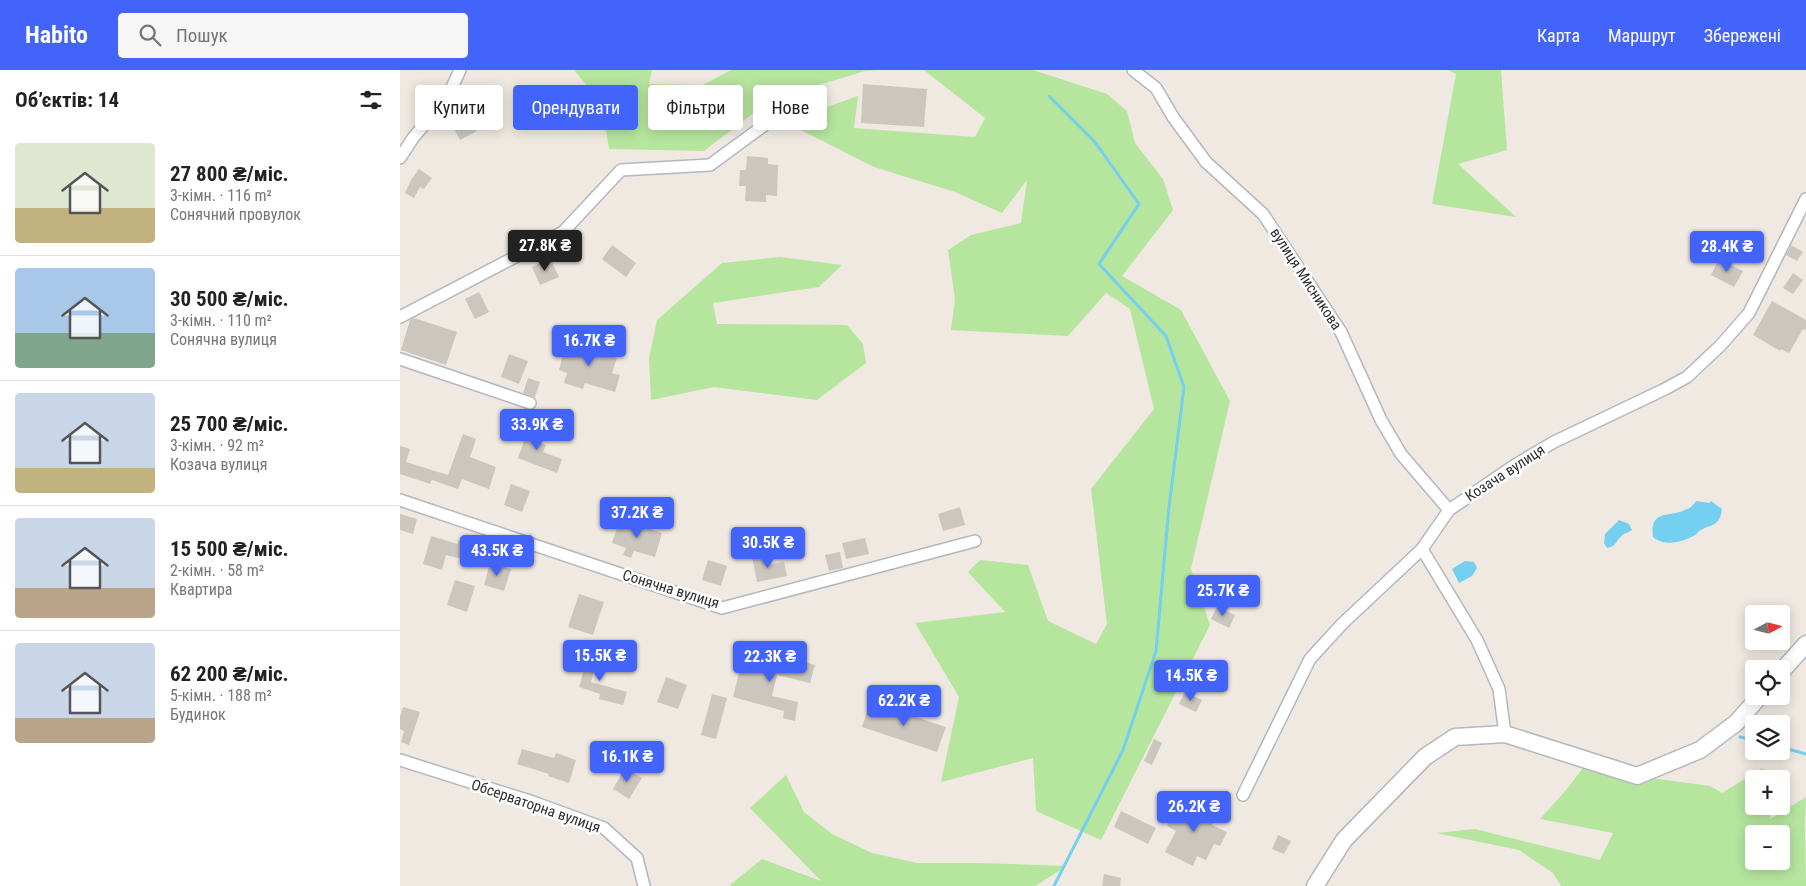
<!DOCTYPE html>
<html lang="uk">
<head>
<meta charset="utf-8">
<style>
  body { margin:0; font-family:"Roboto Condensed",sans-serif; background:#f6f6f6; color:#222; height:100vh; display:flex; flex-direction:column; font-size:19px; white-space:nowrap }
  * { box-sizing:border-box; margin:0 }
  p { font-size:16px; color:#767676 }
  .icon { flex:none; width:28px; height:28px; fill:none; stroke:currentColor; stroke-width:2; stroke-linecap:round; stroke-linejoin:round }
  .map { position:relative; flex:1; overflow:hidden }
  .side { display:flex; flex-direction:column; background:#fff; width:400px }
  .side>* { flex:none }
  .top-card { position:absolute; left:15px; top:15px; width:475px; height:45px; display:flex; gap:10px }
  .needle { width:32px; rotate:83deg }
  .buttons { position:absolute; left:1345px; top:535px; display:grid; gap:10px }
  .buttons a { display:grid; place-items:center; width:45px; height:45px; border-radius:5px; background:#fff; box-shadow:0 2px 12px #0003; font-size:25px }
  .price { position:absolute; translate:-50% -42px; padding:0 11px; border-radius:5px; background:#4264fb; color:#fff; font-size:16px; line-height:32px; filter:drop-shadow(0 1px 2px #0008) }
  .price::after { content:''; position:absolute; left:50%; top:30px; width:15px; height:11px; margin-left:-8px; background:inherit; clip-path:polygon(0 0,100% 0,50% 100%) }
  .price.on { background:#222; color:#fff }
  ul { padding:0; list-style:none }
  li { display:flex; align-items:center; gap:15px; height:125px; padding:0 15px }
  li+li { border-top:1px solid #e0e0e0 }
  li span { display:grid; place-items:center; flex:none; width:140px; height:100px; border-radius:5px; color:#555 }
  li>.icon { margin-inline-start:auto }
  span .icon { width:60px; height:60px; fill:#fffc; stroke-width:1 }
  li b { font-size:21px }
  h2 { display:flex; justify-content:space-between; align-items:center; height:60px; padding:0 15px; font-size:21px }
  .pill { padding:0 18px; border-radius:5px; background:#fff; box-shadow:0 2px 12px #0003; font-size:18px; line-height:45px }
  .pill.on { background:#4264fb; color:#fff }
  header { display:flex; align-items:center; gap:30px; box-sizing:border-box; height:70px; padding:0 25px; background:#4264fb; color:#fff }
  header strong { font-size:24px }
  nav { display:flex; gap:28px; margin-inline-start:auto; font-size:18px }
  .search { width:350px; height:45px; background:#f6f6f6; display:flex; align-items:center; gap:12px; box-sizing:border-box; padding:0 18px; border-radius:5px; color:#767676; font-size:19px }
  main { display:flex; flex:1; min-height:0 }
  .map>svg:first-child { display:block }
  .green { fill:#b6e59e; fill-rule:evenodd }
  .water { fill:#75cff0 }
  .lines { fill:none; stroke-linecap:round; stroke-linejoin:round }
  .stream { stroke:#75cff0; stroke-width:3 }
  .building { fill:#cbc7bf }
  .street-casing { stroke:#b4b7c1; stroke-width:14 }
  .secondary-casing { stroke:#b4b7c1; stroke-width:19 }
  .street { stroke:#fff; stroke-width:11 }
  .secondary { stroke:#fff; stroke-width:16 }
  .labels { text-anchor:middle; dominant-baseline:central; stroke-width:5; stroke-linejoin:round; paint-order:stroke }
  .street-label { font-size:15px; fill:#2e2e2e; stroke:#fff }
</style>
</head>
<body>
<header>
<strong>Habito</strong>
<div class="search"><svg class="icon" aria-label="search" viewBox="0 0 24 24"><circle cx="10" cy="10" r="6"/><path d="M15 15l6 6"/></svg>Пошук</div>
<nav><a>Карта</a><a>Маршрут</a><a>Збережені</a></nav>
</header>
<main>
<section class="side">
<h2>Об’єктів: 14<svg class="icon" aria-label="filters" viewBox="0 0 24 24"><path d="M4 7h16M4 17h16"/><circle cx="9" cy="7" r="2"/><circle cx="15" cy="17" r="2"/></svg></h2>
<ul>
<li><span style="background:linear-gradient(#dfe7d0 65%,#c2b280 0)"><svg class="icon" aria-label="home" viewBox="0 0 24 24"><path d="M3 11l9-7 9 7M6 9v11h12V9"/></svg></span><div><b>27 800 ₴/міс.</b><p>3-кімн. · 116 m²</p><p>Сонячний провулок</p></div></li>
<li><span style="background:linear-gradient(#a9c7e8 65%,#7fa58c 0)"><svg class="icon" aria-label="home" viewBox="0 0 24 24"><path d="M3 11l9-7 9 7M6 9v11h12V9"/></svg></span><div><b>30 500 ₴/міс.</b><p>3-кімн. · 110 m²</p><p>Сонячна вулиця</p></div></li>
<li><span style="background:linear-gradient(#c9d6e8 75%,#c2b280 0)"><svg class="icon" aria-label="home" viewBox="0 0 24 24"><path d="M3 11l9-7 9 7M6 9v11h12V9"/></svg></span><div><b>25 700 ₴/міс.</b><p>3-кімн. · 92 m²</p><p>Козача вулиця</p></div></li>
<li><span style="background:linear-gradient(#c9d6e8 70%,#b9a48a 0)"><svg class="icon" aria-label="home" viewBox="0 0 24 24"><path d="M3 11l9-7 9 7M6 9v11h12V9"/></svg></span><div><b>15 500 ₴/міс.</b><p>2-кімн. · 58 m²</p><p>Квартира</p></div></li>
<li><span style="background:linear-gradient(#c9d6e8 75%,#b9a48a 0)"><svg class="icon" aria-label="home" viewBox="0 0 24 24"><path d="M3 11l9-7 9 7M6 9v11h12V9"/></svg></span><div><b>62 200 ₴/міс.</b><p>5-кімн. · 188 m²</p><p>Будинок</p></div></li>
</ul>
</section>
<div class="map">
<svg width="1406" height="816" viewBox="0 0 1406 816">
  <rect width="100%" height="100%" fill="#efe9e1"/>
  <g class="green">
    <polygon points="174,0 252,0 249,14 303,15 331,0 476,0 465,1 372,29 304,81 209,79 202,34"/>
    <polygon points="524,0 633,0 707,24 727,41 735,73 763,109 773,140 722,206 781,240 830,331 791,499 810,555 701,770 636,741 633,688 541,712 559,627 515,553 605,542 568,502 580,490 628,495 648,551 696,574 707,554 691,419 754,339 730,239 706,223 668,266 551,260 555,229 548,180 571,165 621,153 627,110 602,143 555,122 474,97 385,52 458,26 454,58 575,67 585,48"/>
    <polygon points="1048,0 1101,0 1107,80 1058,94 1116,147 1032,134 1056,4"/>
    <polygon points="380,187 442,195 419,217 313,233 317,254 447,255 463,274 466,293 417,330 314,317 251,330 249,289 257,250 322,193"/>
    <path d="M1189 690 1237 706 1310 716 1322 723 1362 698 1379 709H1354V736H1373L1370 749 1406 727 1405 754 1406 816H1161L1153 803 1119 780 1036 763 1075 759 1200 790 1213 763 1140 749 1167 719ZM1354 764H1381V791H1354Z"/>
    <polygon points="386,705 404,742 432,764 472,783 517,793 579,793 667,796 635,816 331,816 330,815 362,789 421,811 350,738"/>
  </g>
  <g class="water">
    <path d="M1296 431 1309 433 1311 431 1322 439C1320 456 1312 454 1301 460 1298 461 1297 464 1295 465 1283 472 1264 477 1253 467 1249 438 1271 448 1287 439 1291 438 1294 434 1296 431Z"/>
    <path d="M1219 450 1229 454 1232 460C1229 462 1226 463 1224 464 1216 469 1218 476 1207 478L1204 473 1205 464Z"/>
    <polygon points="1065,491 1074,492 1077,498 1072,506 1059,513 1052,499"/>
  </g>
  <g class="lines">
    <g class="stream">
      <polyline points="649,26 695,72 739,134 699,194 766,266 784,317 769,437 756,581 723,680 654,816"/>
      <polyline points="1340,667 1354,670"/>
      <polyline points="1381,677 1406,684"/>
    </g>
  </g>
  <g class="building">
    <polygon points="463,14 527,19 524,57 461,53"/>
    <polygon points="89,31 91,42 73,45 71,35"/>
    <polygon points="68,46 77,61 60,70 52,55"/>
    <polygon points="347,86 368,88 368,94 378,95 377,126 366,125 366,132 345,131 346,116 339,116 340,100 346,100"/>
    <polygon points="19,99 32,108 24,119 20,117 14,128 5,123 11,110"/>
    <polygon points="212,175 236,193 226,207 202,189"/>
    <polygon points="1391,175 1403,182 1397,191 1386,185"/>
    <polygon points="150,188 159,207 140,215 132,197"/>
    <polygon points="1319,189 1343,201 1334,217 1311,205"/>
    <polygon points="1393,203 1403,210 1393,224 1383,218"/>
    <polygon points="79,222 89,242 75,249 65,229"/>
    <polygon points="1372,231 1406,250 1406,260 1403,259 1389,283 1381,279 1380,281 1353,265"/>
    <polygon points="14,248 57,262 46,295 1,280 10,250"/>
    <polygon points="186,265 198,268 194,281 217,288 212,303 220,305 215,322 185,313 183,319 164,313 167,303 159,300 164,281 169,282 171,275 182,278"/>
    <polygon points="109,284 128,291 119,314 101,307"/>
    <polygon points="128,308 140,312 135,327 123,323"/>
    <polygon points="125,355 141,360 136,372 146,375 143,382 162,389 157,403 118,388 124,371 120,369"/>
    <polygon points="63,364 76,369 70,387 96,397 89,419 62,409 58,419 32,410 30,414 0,404 0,376 10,379 6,392 48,405"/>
    <polygon points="111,414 130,421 122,442 104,435"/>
    <polygon points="560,437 565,455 543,461 538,444"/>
    <polygon points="0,444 17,449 13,464 0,460"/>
    <polygon points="220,449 262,463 255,487 234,481 231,488 223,485 226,478 212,473"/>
    <polygon points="31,466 58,474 59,470 71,473 67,490 46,485 42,500 23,494"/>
    <polygon points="465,468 469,484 446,489 442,473"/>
    <polygon points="440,482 443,498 429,501 425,485"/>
    <polygon points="366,484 368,495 384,492 387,506 357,512 352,487"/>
    <polygon points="308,490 327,496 321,516 302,510"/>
    <polygon points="90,493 111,499 104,521 84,515"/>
    <polygon points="55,510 75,516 67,542 47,535"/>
    <polygon points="179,524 204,532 193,565 168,557"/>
    <polygon points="817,537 835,545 829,558 811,549"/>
    <polygon points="190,579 200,582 191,612 227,622 223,635 199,629 200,624 179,617"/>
    <polygon points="343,587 388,598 391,588 415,595 410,613 377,605 372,626 398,632 395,651 383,648 384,641 333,627"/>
    <polygon points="266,607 287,615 278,639 257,632"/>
    <polygon points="785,622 802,630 796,642 779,634"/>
    <polygon points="312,624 327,628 316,669 301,665"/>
    <polygon points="470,632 546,657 537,682 462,657"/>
    <polygon points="3,637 20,642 9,675 1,672 4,661 0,659 0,647"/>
    <polygon points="754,669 762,673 752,695 744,691"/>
    <polygon points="122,679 154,688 156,683 176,690 169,713 148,706 149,704 117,694"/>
    <polygon points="225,698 242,708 229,729 213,719"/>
    <polygon points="789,730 817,743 812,755 827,762 820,776 814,774 806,790 797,786 793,796 765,782 776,761 767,756 776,736 785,740"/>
    <polygon points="721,741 756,758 748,774 714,757"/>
    <polygon points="878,765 891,771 884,784 872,779"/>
    <polygon points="704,804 721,808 720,816 702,816"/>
  </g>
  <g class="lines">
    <g class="street-casing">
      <g id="street">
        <polyline points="733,0 756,18 773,47 806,92 863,144 941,262 981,350 1001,384 1049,440"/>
        <polyline points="0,88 13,68 48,26 60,0"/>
        <polyline points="0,247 163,162 221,100 310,95 374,48"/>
        <polyline points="0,289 130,333"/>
        <polyline points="0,430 322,538 575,471"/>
        <polyline points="1022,479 1077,570 1099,619 1105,664"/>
        <polyline points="0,690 133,732 204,758 237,788 244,816"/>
        <polyline points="843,725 910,589 942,554 1022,479 1049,440 1115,395 1154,372 1265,319 1287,307 1320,276 1349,243 1406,129"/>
      </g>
    </g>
    <g class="secondary-casing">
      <g id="secondary">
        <polyline points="1381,602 1406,574"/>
        <polyline points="915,816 944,770 1025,687 1055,667 1105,664 1237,706 1300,680 1336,653 1360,626"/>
      </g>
    </g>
    <use href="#street" class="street"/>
    <use href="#secondary" class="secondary"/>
  </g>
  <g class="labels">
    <g class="street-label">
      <text transform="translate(906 209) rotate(57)">вулиця Мисникова</text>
      <text transform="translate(1105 403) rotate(-33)">Козача вулиця</text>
      <text transform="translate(271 519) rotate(17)">Сонячна вулиця</text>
      <text transform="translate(136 736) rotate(19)">Обсерваторна вулиця</text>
    </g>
  </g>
</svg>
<div class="buttons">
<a><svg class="needle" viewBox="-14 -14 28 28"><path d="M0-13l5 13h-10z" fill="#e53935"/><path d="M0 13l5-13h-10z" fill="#767676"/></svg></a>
<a><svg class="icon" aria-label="locate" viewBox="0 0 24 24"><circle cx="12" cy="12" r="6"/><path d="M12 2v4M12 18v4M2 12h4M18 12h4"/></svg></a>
<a><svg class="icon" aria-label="layers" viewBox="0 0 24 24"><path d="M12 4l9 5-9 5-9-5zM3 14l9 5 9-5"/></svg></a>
<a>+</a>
<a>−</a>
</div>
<b class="price on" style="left:145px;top:202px">27.8K ₴</b>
<b class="price" style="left:1327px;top:203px">28.4K ₴</b>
<b class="price" style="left:189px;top:297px">16.7K ₴</b>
<b class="price" style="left:137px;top:381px">33.9K ₴</b>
<b class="price" style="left:237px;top:469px">37.2K ₴</b>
<b class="price" style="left:368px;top:499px">30.5K ₴</b>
<b class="price" style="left:97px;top:507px">43.5K ₴</b>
<b class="price" style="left:823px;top:547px">25.7K ₴</b>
<b class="price" style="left:200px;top:612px">15.5K ₴</b>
<b class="price" style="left:370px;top:613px">22.3K ₴</b>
<b class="price" style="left:791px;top:632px">14.5K ₴</b>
<b class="price" style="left:504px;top:657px">62.2K ₴</b>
<b class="price" style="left:227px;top:713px">16.1K ₴</b>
<b class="price" style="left:794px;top:763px">26.2K ₴</b>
<div class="top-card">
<a class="pill">Купити</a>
<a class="pill on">Орендувати</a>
<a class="pill">Фільтри</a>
<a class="pill">Нове</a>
</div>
</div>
</main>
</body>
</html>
